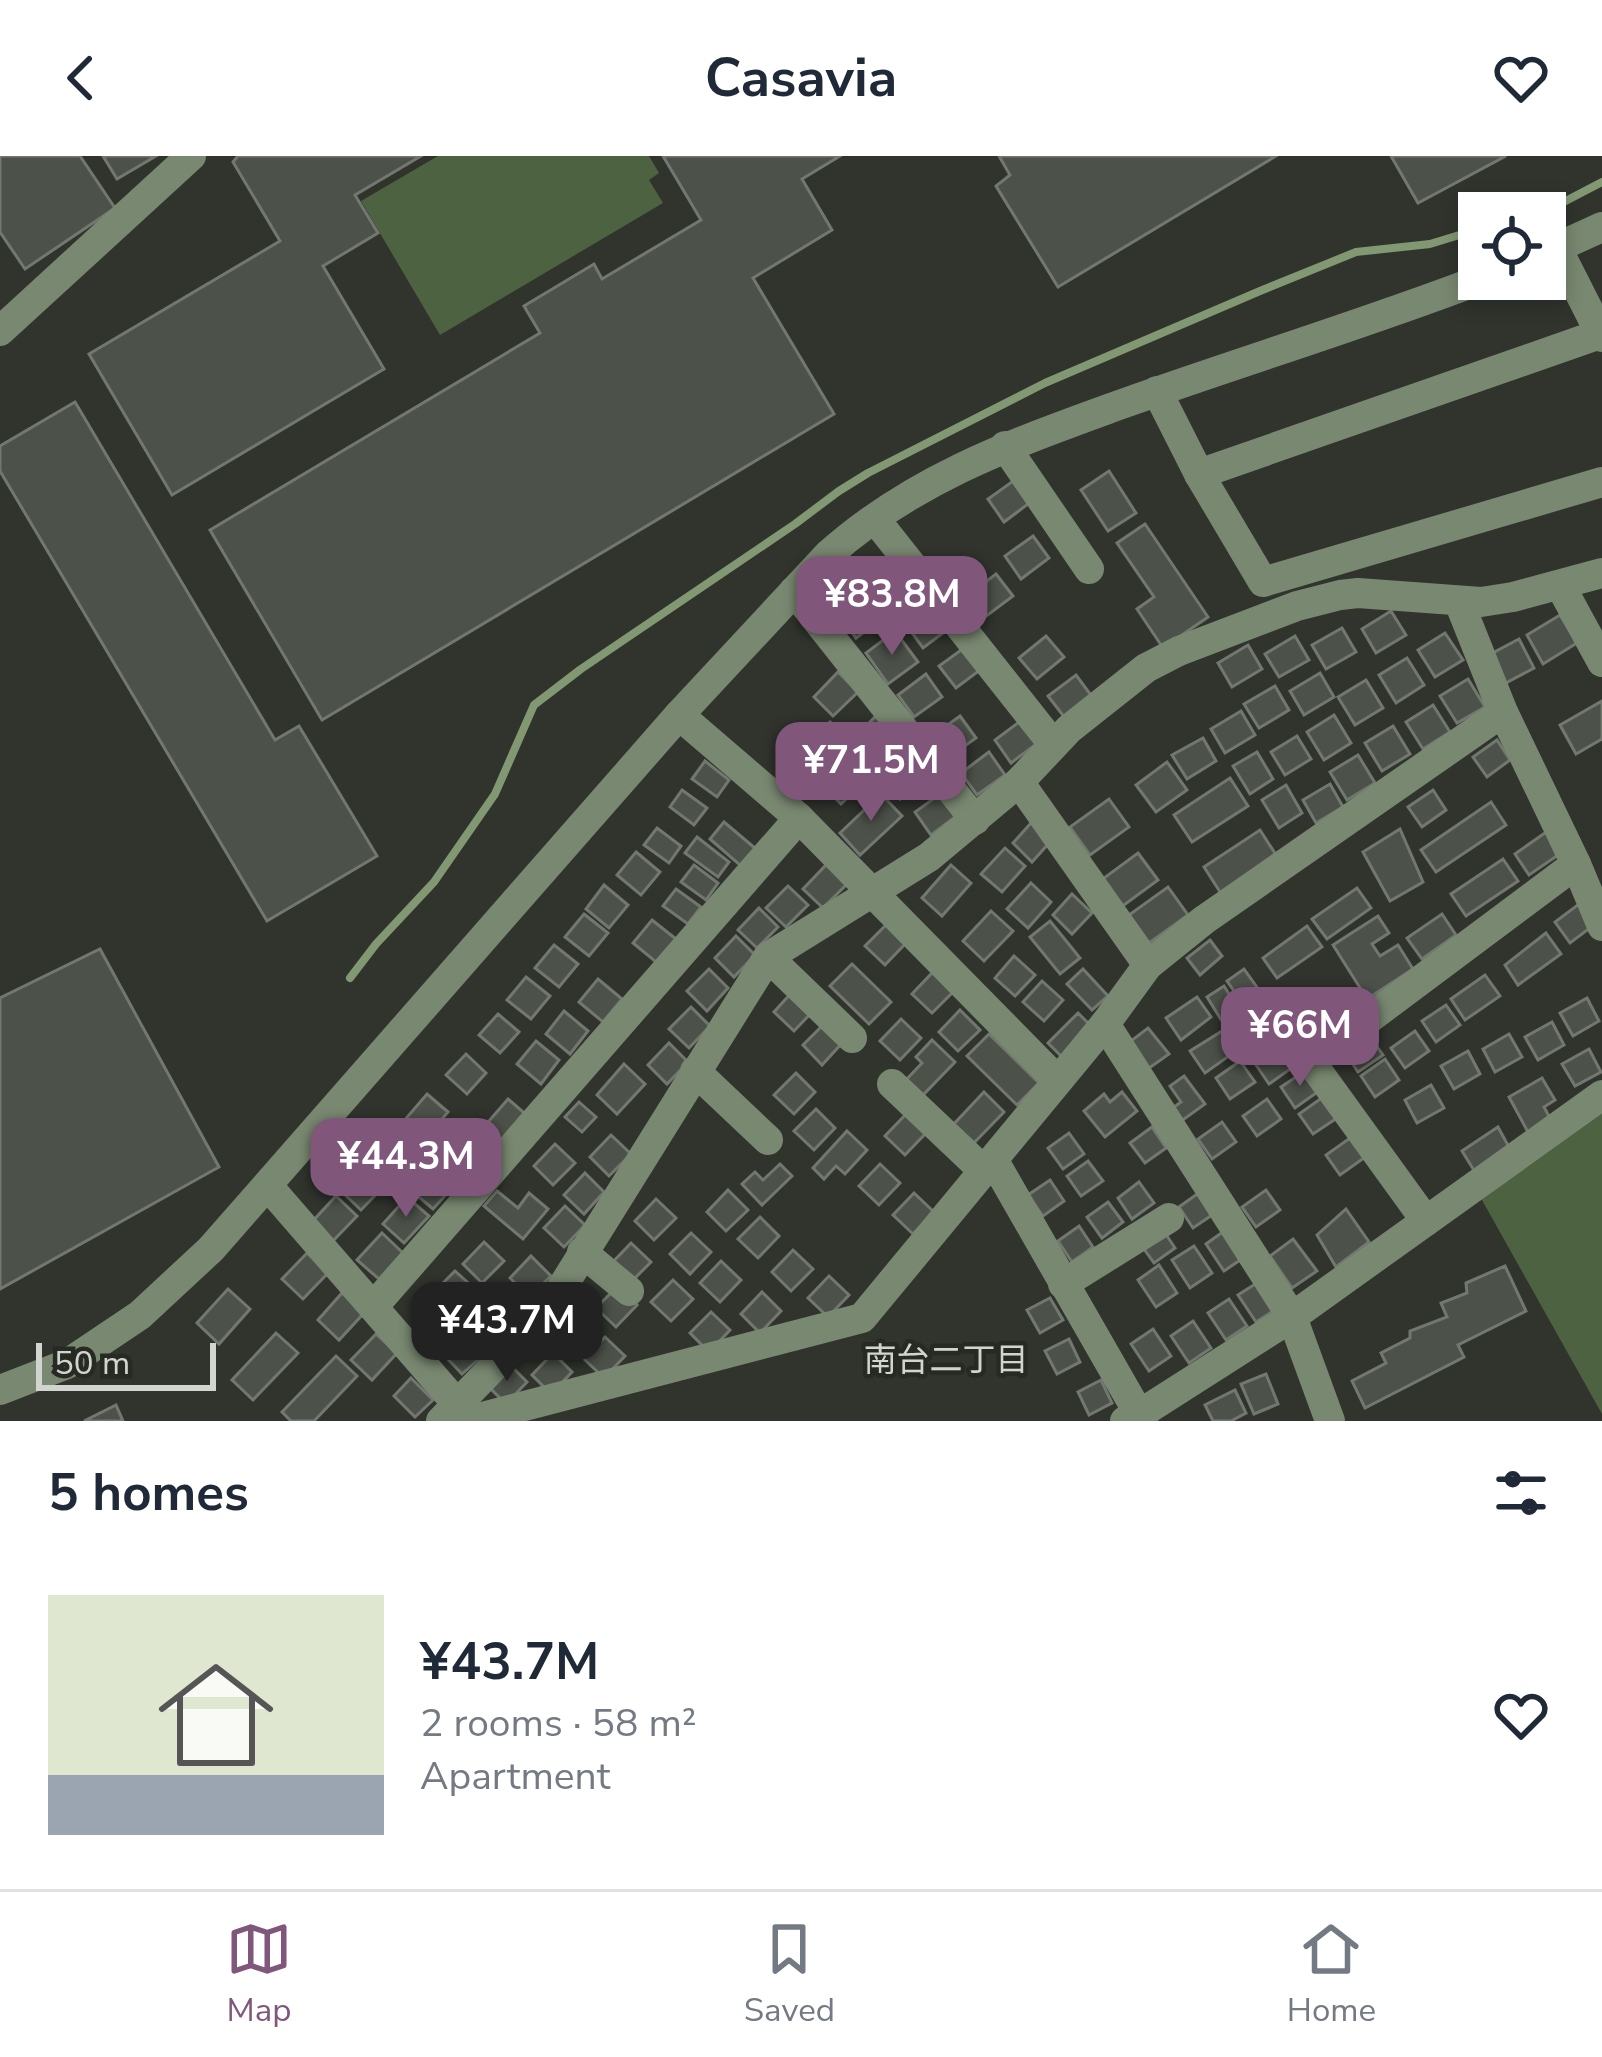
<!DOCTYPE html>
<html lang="en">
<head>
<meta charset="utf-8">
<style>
  body { margin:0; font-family:"Nunito Sans","Noto Sans JP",sans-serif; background:#f6f6f7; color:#1f2937; height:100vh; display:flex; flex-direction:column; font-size:45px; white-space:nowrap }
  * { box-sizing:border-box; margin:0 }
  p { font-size:39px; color:#747a83 }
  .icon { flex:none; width:66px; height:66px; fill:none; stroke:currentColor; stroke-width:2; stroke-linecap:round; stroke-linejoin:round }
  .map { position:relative; height:1265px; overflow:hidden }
  .panel { display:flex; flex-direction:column; background:#fff; flex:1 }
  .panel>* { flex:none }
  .controls { position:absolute; left:1458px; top:36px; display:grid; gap:24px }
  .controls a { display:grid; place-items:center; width:108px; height:108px; border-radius:0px; background:#fff; box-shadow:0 6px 18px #0003; font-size:60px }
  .scale { position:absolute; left:36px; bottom:30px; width:180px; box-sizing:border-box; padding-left:12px; border:6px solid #d1d4cf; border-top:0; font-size:33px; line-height:42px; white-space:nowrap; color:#d1d4cf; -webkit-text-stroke:9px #262a23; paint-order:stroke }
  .price { position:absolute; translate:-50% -102px; padding:0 27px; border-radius:24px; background:#80577b; color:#fff; font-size:39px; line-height:78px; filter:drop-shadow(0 3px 6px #0008) }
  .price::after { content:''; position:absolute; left:50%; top:72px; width:36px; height:27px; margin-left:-18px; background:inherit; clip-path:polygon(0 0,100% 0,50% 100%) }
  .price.on { background:#222; color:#fff }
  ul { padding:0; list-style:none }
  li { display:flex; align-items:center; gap:36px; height:300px; padding:0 48px }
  li span { display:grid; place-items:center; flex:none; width:336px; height:240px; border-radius:0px; color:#555 }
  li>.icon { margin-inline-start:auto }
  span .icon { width:144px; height:144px; fill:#fffc; stroke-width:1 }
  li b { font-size:51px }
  h2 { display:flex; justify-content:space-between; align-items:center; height:144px; padding:0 48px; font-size:51px }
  header { display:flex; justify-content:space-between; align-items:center; height:156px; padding:0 48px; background:#fff; font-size:54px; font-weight:700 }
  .tab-bar { display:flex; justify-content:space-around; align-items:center; height:168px; border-top:3px solid #e0e1e3; background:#fff; font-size:33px; color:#747a83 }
  .tab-bar a { display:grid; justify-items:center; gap:6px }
  .tab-bar .on { color:#80577b }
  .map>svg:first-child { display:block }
  .green { fill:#4d6241 }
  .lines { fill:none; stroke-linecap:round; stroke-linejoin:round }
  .stream { stroke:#819873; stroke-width:8 }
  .building { fill:#4c5149; stroke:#72786f; stroke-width:3 }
  .minor { stroke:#798871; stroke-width:30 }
  .labels { text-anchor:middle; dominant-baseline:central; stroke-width:9; stroke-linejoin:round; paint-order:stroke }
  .neighbourhood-label { font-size:33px; fill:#d1d4cf; stroke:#262a23 }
</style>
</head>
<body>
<header><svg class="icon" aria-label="back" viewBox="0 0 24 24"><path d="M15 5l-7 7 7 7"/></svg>Casavia<svg class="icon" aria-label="heart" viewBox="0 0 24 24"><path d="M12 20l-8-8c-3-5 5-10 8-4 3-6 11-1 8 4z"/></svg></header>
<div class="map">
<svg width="1602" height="1265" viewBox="0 0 1602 1265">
  <rect width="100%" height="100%" fill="#30342d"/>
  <g class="green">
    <polygon points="438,0 649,0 659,17 649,24 663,47 440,179 361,45"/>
    <polygon points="1602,950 1602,1258 1478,1037"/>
  </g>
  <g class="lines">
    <g class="stream">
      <polyline points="1532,57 1556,50 1602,26"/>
      <polyline points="350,822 376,788 434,726 495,638 534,549 581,513 795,368 839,335 868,317 1045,227 1260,135 1356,96 1430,88 1479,73"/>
    </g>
  </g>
  <g class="building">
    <polygon points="0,0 80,0 115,52 25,113 0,76"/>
    <polygon points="103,0 156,0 117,23"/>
    <polygon points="238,0 421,0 355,39 378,77 323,110 384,213 172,339 89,198 280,85 233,6"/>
    <polygon points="663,0 840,0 802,23 832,74 753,122 834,258 322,564 210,374 540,177 524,150 594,108 602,123 701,64"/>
    <polygon points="999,0 1276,0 1058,131 996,30 1010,19"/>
    <polygon points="1391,0 1506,0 1418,47"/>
    <polygon points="75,246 275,584 299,570 377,700 267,765 0,315 0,290"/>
    <polygon points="1109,315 1136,357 1108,375 1081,334"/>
    <polygon points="1016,323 1032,345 1004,366 988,343"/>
    <polygon points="1145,368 1208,461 1163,492 1137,453 1154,441 1117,387"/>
    <polygon points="1033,380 1049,402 1021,423 1005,400"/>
    <polygon points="897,408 914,431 886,452 869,429"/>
    <polygon points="996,418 1013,440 985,461 968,439"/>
    <polygon points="868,439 884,461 856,482 840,459"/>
    <polygon points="935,449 951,471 923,492 907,470"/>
    <polygon points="1391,455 1406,479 1376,497 1362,473"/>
    <polygon points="1560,459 1577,487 1543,508 1527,479"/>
    <polygon points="1342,472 1356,496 1326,513 1312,489"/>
    <polygon points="895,475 918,506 888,528 866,497"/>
    <polygon points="1445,477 1463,504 1435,521 1418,494"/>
    <polygon points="1046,480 1064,501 1037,523 1019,502"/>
    <polygon points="1295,480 1309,504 1279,521 1265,498"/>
    <polygon points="1519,483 1534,512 1504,528 1489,499"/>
    <polygon points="968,489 984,511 956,532 939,510"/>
    <polygon points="1248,489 1262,513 1232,531 1218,507"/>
    <polygon points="1407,502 1424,529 1396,547 1379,519"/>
    <polygon points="838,516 858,536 833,560 814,541"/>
    <polygon points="1320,517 1334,541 1304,559 1290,535"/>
    <polygon points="926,518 942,541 914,561 898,539"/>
    <polygon points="1076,519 1093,542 1065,562 1048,540"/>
    <polygon points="1468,523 1485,551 1457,567 1440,540"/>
    <polygon points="1366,524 1383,552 1355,569 1338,541"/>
    <polygon points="1275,530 1289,554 1259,572 1244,548"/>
    <polygon points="1602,545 1602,583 1576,598 1560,569"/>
    <polygon points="1433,549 1450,576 1423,593 1406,566"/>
    <polygon points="1241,555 1255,579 1225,597 1211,573"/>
    <polygon points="1334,559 1351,587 1324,604 1307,576"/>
    <polygon points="876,560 895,580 871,604 851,585"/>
    <polygon points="960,560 976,582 948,602 932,580"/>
    <polygon points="1023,563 1039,586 1011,607 995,584"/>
    <polygon points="830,566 850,585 825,610 806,590"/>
    <polygon points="1393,570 1410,598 1382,615 1365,587"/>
    <polygon points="1297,580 1311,603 1285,619 1271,596"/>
    <polygon points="1203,582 1216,605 1187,623 1172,599"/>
    <polygon points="1497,584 1510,604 1487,621 1473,601"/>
    <polygon points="801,595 816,609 797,629 782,616"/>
    <polygon points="989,596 1005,619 977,639 961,617"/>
    <polygon points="1257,596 1273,623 1250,638 1233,610"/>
    <polygon points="1358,599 1375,627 1347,644 1330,616"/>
    <polygon points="912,600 928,622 900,643 884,620"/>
    <polygon points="846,604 866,624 841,648 822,629"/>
    <polygon points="705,605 729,624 717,641 692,623"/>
    <polygon points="1167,606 1187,634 1156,656 1136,629"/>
    <polygon points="1230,622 1248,650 1192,686 1174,659"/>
    <polygon points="1330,628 1343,651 1316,667 1303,644"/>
    <polygon points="1286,629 1302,657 1279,672 1262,644"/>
    <polygon points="682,634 707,652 694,669 670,651"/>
    <polygon points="1433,634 1446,654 1422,671 1408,651"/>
    <polygon points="943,636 959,658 931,679 915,656"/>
    <polygon points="881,638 902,660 860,699 840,677"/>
    <polygon points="1109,643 1129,671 1090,699 1070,671"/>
    <polygon points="1491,646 1506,669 1436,716 1421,694"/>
    <polygon points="724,666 756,693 741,710 710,683"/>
    <polygon points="1031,667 1050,686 1032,706 1013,687"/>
    <polygon points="657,672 681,690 669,707 644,689"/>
    <polygon points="1400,673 1423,726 1390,745 1363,696"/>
    <polygon points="1260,674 1278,702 1222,739 1204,711"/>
    <polygon points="1549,674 1564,695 1529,719 1515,698"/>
    <polygon points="697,681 729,706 718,721 685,697"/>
    <polygon points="1005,692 1025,710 1002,736 981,718"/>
    <polygon points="636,696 660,716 641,739 617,719"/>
    <polygon points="1138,697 1158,724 1120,752 1100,725"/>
    <polygon points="1503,703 1518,725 1466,760 1451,738"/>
    <polygon points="827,708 847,728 823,752 803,733"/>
    <polygon points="694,709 718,727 706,744 681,726"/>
    <polygon points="951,709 971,727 942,760 922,742"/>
    <polygon points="1031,727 1051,746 1028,772 1007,753"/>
    <polygon points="604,729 628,749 609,772 586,753"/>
    <polygon points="788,730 808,749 786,771 766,752"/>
    <polygon points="1168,731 1188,759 1149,787 1129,759"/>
    <polygon points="1357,732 1371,752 1327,783 1312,763"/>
    <polygon points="676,733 701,751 688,768 663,750"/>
    <polygon points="1072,738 1092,757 1072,778 1053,759"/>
    <polygon points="1579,748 1594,769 1570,787 1555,766"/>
    <polygon points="759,752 778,771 757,792 738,774"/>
    <polygon points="991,755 1013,775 984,805 963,785"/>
    <polygon points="584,758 608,777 589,800 565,781"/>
    <polygon points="1442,758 1456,779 1422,803 1407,782"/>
    <polygon points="1378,760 1389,777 1372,788 1380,800 1398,789 1413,813 1367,843 1333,789"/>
    <polygon points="652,764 676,783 656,806 633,787"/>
    <polygon points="1050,765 1080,802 1060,818 1030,781"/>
    <polygon points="887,768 906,787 885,809 865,790"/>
    <polygon points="1307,770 1322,791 1277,822 1263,802"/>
    <polygon points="1546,777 1561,798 1518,829 1505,809"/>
    <polygon points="736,780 755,799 734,821 715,802"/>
    <polygon points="1210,784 1222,800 1200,819 1187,802"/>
    <polygon points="554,789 578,808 559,831 535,812"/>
    <polygon points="100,793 219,1011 0,1133 0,842"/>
    <polygon points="1014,800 1035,819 1015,840 995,822"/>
    <polygon points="852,808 891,846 869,868 830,830"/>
    <polygon points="709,813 728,832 707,855 687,835"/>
    <polygon points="1083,813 1108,840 1092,854 1067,828"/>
    <polygon points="1244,813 1261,837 1244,849 1227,825"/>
    <polygon points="933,816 953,836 932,857 912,838"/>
    <polygon points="1485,819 1500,840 1465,864 1451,843"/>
    <polygon points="526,821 550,840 531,863 507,844"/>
    <polygon points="598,823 622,843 603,866 579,846"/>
    <polygon points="1042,825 1063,844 1044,865 1023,846"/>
    <polygon points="1224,830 1239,854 1222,865 1207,841"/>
    <polygon points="795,833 815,853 794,875 774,856"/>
    <polygon points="1324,833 1332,844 1346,834 1361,855 1326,881 1303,848"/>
    <polygon points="1197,841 1211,861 1181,884 1166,862"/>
    <polygon points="1587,842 1599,865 1573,880 1560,857"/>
    <polygon points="1446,849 1460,869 1436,886 1422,865"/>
    <polygon points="691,851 710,870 689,892 669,873"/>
    <polygon points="960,854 980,874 958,895 939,876"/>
    <polygon points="564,855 588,875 570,898 546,878"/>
    <polygon points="1078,857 1094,873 1064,903 1048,887"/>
    <polygon points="1264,857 1276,874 1252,892 1241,875"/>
    <polygon points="498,858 519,876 500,897 479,879"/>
    <polygon points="901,863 921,882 900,904 880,885"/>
    <polygon points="1552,866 1564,889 1538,904 1525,881"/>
    <polygon points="824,868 843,886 822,909 803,889"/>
    <polygon points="1148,872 1169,898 1145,915 1127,888"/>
    <polygon points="1222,875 1236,895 1205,917 1190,895"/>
    <polygon points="1415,875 1429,895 1405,912 1391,892"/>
    <polygon points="989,878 1039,927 1017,949 967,900"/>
    <polygon points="1368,878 1383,899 1358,916 1344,895"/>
    <polygon points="1509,878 1522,901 1495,916 1483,893"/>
    <polygon points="932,884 955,906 922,940 906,924 922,907 916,901"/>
    <polygon points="536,885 559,904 541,928 517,908"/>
    <polygon points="1286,886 1300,906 1269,928 1254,906"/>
    <polygon points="669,887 688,906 667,928 648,909"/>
    <polygon points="1589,893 1601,916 1575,930 1562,908"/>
    <polygon points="1468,895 1480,918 1454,933 1441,910"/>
    <polygon points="466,898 486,917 467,938 446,919"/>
    <polygon points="1385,903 1399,924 1375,941 1361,920"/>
    <polygon points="1240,905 1255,926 1230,943 1216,922"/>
    <polygon points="624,908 645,928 617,958 597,939"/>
    <polygon points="1305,915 1319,935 1295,952 1281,931"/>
    <polygon points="796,917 815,936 794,958 774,939"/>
    <polygon points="1184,920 1205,948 1180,966 1171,953 1181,946 1170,930"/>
    <polygon points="1542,922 1555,944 1544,951 1551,964 1529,978 1509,941"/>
    <polygon points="1431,929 1444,952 1417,967 1405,944"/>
    <polygon points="984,936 1004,956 972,989 952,970"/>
    <polygon points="1122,936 1137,955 1105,981 1084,955 1104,938 1110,946"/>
    <polygon points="427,938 448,956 424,984 403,966"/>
    <polygon points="1323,941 1337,962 1313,978 1299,958"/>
    <polygon points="508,943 530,962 503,992 482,973"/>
    <polygon points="1267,943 1281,963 1257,980 1243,960"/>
    <polygon points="579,946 596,961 582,976 565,961"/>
    <polygon points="816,953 835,972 814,994 794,975"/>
    <polygon points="906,958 926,977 905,999 885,980"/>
    <polygon points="1222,966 1236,986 1212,1003 1198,983"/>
    <polygon points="1152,971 1166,992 1145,1007 1130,987"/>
    <polygon points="1498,971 1510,993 1475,1016 1462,995"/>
    <polygon points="847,975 867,994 845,1018 836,1010 824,1023 813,1012"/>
    <polygon points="1069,977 1084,998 1063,1013 1048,992"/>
    <polygon points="611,979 631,998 609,1020 590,1001"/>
    <polygon points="389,980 409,999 390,1020 370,1001"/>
    <polygon points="1350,982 1364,1002 1340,1019 1326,999"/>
    <polygon points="465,985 485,1004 466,1025 446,1006"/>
    <polygon points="555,988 575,1007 553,1029 534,1010"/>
    <polygon points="1088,1005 1103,1025 1081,1040 1067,1020"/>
    <polygon points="364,1008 386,1028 361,1054 340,1034"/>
    <polygon points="780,1008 792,1020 762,1049 742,1028 755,1016 763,1024"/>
    <polygon points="880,1008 900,1027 879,1049 859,1030"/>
    <polygon points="431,1014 452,1032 433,1053 412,1035"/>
    <polygon points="585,1017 604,1036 584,1058 564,1039"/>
    <polygon points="1050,1024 1064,1045 1043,1060 1028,1039"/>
    <polygon points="1139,1026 1154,1047 1132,1063 1118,1042"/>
    <polygon points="728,1034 748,1054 726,1075 707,1056"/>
    <polygon points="1266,1034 1280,1054 1256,1071 1242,1051"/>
    <polygon points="497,1035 518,1052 529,1037 548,1053 523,1083 484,1050"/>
    <polygon points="1200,1036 1215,1057 1193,1072 1179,1051"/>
    <polygon points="914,1037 934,1056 913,1078 893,1059"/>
    <polygon points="336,1040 357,1060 332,1086 311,1067"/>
    <polygon points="407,1041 429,1060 404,1087 383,1068"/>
    <polygon points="656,1043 676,1062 654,1084 635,1065"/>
    <polygon points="1108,1046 1123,1066 1102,1082 1087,1061"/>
    <polygon points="565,1050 585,1069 564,1091 544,1072"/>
    <polygon points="1346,1053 1369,1086 1336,1111 1317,1079"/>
    <polygon points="760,1061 779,1080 758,1102 738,1083"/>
    <polygon points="1079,1070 1093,1091 1072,1106 1058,1085"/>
    <polygon points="1161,1071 1175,1092 1154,1107 1139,1086"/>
    <polygon points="1227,1073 1246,1100 1224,1115 1206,1088"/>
    <polygon points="382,1077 403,1097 379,1123 357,1104"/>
    <polygon points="691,1077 711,1096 690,1118 670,1098"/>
    <polygon points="1293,1083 1317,1115 1292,1132 1270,1100"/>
    <polygon points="484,1086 504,1105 482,1127 463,1108"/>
    <polygon points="631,1087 651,1106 629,1128 610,1109"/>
    <polygon points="1194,1090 1212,1117 1190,1132 1172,1104"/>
    <polygon points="793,1094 813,1113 791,1135 772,1116"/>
    <polygon points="307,1097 328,1117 303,1143 282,1123"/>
    <polygon points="531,1100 551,1120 529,1141 510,1122"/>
    <polygon points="721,1105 741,1124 720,1146 700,1127"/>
    <polygon points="1159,1109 1177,1137 1156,1151 1138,1124"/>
    <polygon points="1505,1110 1526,1155 1458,1189 1464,1201 1365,1252 1352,1225 1386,1207 1381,1197 1410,1182 1410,1175 1447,1161 1441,1147 1467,1137 1466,1127"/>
    <polygon points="455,1115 475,1133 453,1156 434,1136"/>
    <polygon points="829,1120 849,1139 828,1161 808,1142"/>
    <polygon points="673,1124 693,1143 671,1165 651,1146"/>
    <polygon points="1260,1125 1278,1152 1256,1166 1238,1139"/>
    <polygon points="618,1130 637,1149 616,1171 596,1152"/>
    <polygon points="508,1131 528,1150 506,1172 487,1153"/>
    <polygon points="228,1133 250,1153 219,1188 197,1167"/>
    <polygon points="762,1136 781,1155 760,1177 741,1158"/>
    <polygon points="342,1137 364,1157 339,1184 318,1164"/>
    <polygon points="1050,1142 1063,1164 1040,1177 1027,1154"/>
    <polygon points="1229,1143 1247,1170 1226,1184 1208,1157"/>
    <polygon points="577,1155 596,1174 575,1196 556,1177"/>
    <polygon points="711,1156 730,1174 709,1196 690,1177"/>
    <polygon points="481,1162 501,1183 462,1218 443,1198"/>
    <polygon points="1193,1165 1211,1192 1189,1207 1171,1180"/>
    <polygon points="1153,1173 1171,1200 1149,1215 1131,1188"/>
    <polygon points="276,1177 298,1197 253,1244 232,1224"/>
    <polygon points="376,1178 397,1197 372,1224 351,1204"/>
    <polygon points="605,1181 625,1200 604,1222 584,1203"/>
    <polygon points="1069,1183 1080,1206 1057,1218 1045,1195"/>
    <polygon points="553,1197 572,1216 551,1238 532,1219"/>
    <polygon points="336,1200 357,1220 314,1265 291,1265 282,1256"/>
    <polygon points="508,1207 527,1226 506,1248 487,1229"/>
    <polygon points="1266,1218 1278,1248 1254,1258 1241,1228"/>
    <polygon points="411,1222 433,1244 415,1261 394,1240"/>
    <polygon points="1101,1224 1112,1247 1089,1259 1078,1236"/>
    <polygon points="1235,1234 1246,1257 1231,1265 1213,1265 1205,1249"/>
    <polygon points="116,1249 123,1265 84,1265"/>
  </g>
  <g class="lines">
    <g class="minor">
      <polyline points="1557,92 1602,181"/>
      <polyline points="1545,97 1602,71"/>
      <polyline points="0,175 191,0"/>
      <polyline points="1157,235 1199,318 1263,426 1602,326"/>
      <polyline points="1005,290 1089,413"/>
      <polyline points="1199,318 1600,178"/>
      <polyline points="875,363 1053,588"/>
      <polyline points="1560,429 1602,506"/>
      <polyline points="794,435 975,664"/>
      <polyline points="1459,446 1503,556 1576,708 1602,770"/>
      <polyline points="679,559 799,662 1057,924"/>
      <polyline points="1019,626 1148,809"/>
      <polyline points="768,801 852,882"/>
      <polyline points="1105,868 1292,1161 1330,1265"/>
      <polyline points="695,915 768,984"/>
      <polyline points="892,928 985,1016"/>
      <polyline points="994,1005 1143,1265"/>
      <polyline points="268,1030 471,1264 862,1162 1105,868 1148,809 1204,764 1503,556"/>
      <polyline points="1426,1065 1311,906 1576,708"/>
      <polyline points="582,1096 629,1135"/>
      <polyline points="1063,1128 1169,1062"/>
      <polyline points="374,1150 799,662"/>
      <path d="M0 1234 67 1208 140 1159 211 1093 679 559 828 399C914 322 1012 288 1119 249 1239 206 1362 169 1482 123"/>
      <polyline points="441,1265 546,1157 768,801 929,701 1019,626 1069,573 1146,512 1179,495 1297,450 1340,439 1358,437 1481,446 1513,441 1602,417"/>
      <polyline points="1125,1265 1140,1258 1292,1161 1602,939"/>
    </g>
  </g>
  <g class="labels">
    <g class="neighbourhood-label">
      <text x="946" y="1204">南台二丁目</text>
    </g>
  </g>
</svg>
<div class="controls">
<a><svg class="icon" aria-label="locate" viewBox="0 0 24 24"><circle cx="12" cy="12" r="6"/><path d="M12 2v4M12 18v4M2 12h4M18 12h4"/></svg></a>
</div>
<div class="scale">50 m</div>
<b class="price" style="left:892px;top:502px">¥83.8M</b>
<b class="price" style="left:871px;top:668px">¥71.5M</b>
<b class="price" style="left:1300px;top:933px">¥66M</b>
<b class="price" style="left:406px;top:1064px">¥44.3M</b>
<b class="price on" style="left:507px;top:1228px">¥43.7M</b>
</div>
<section class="panel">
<h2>5 homes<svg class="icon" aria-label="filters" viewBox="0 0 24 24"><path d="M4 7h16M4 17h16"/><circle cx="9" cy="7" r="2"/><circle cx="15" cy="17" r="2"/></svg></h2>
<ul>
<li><span style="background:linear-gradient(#dfe7d0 75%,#9aa5b1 0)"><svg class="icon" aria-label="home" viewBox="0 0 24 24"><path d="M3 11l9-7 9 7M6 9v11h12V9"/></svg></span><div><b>¥43.7M</b><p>2 rooms · 58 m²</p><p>Apartment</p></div><svg class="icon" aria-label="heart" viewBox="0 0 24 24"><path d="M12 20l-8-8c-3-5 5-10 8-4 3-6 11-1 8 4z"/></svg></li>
</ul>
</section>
<nav class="tab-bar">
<a class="on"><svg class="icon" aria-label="map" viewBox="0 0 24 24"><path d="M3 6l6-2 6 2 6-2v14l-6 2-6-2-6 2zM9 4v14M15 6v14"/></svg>Map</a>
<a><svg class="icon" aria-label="saved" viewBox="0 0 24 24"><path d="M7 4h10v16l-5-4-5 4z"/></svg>Saved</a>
<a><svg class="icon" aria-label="home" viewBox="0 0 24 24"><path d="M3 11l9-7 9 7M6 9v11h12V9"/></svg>Home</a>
</nav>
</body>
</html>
